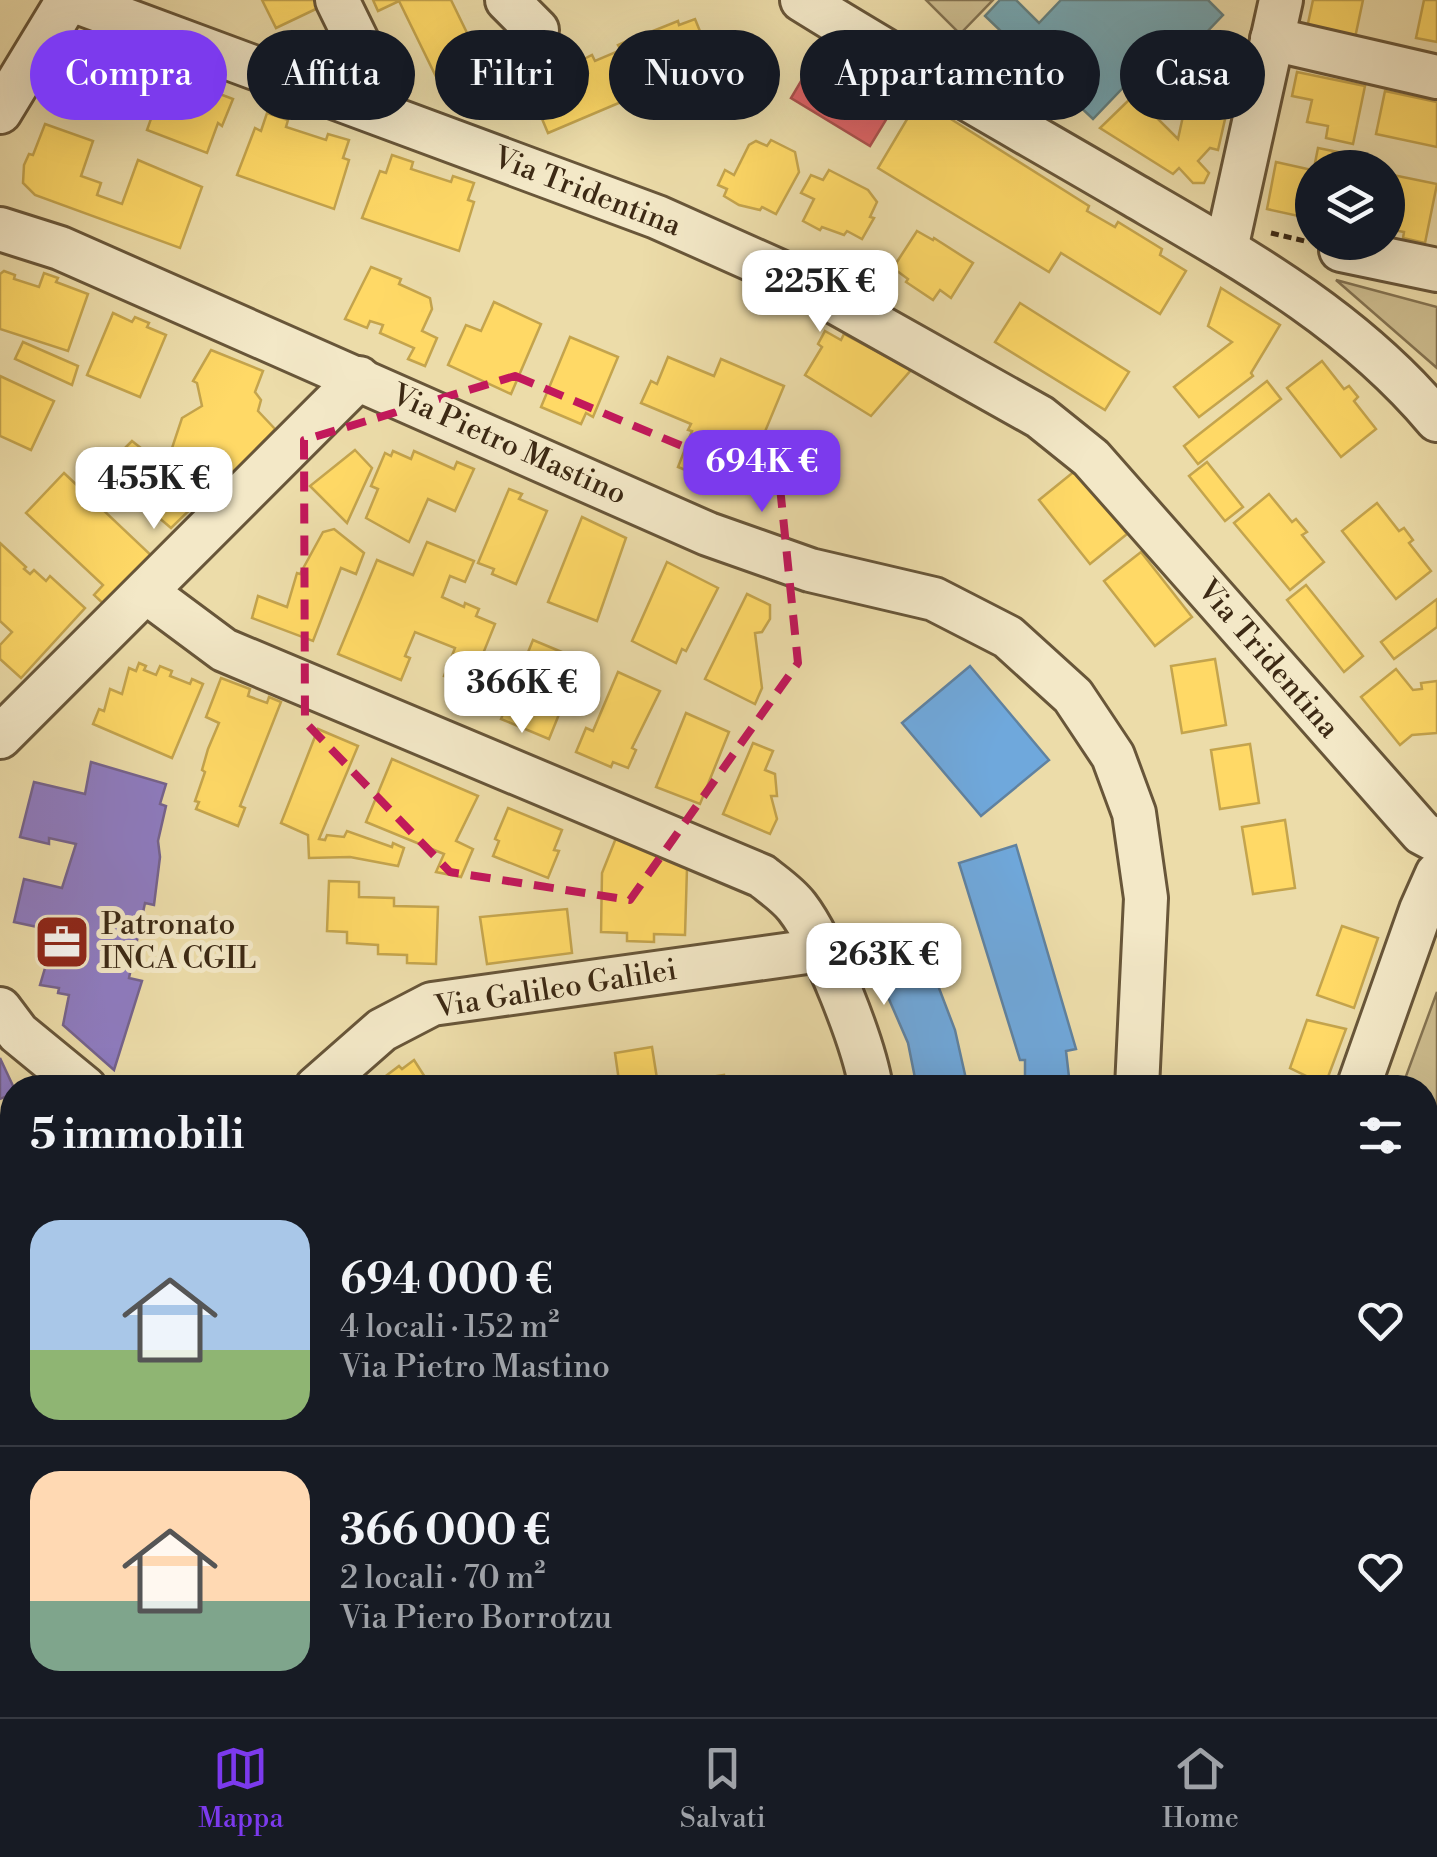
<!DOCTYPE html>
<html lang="it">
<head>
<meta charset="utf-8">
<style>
  body { margin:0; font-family:"Libre Bodoni",serif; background:#20242c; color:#f1f3f6; height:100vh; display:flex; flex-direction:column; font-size:38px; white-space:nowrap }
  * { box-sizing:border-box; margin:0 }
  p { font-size:32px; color:#9ea1a6 }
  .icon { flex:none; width:55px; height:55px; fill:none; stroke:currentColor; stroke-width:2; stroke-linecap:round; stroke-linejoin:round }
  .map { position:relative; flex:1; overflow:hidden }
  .sheet { position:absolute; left:0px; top:1075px; width:1438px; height:642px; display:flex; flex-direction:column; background:#171b24; border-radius:40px 40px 0 0; box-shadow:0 10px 40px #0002 }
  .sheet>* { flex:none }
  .guide { position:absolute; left:30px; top:30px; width:1378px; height:90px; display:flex; gap:20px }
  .fabs { position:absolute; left:1295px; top:150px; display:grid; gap:20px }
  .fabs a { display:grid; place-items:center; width:110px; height:110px; border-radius:50%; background:#171b24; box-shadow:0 10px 40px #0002; font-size:50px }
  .price { position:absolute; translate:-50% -85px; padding:0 22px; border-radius:20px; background:#fff; color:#222; font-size:32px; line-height:65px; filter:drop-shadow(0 2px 5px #0008) }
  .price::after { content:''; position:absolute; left:50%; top:60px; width:30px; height:22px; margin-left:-15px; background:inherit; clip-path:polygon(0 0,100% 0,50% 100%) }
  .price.active { background:#7c3aed; color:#fff }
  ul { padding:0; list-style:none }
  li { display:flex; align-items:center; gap:30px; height:250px; padding:0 30px }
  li+li { border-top:2px solid #363941 }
  li span { display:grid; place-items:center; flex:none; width:280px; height:200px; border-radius:30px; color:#555 }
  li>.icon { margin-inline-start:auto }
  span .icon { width:120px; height:120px; fill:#fffc; stroke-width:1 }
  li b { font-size:42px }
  h2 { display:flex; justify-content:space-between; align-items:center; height:120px; padding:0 30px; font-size:42px }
  .chip { padding:0 35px; border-radius:45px; background:#171b24; box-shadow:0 10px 40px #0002; font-size:35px; line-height:90px }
  .chip.active { background:#7c3aed; color:#fff }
  .dock { display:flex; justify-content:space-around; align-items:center; height:140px; border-top:2px solid #363941; background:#171b24; font-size:28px; color:#9ea1a6 }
  .dock a { display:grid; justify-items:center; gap:5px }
  .dock .active { color:#7c3aed }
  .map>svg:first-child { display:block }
  .green { fill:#cebe90; stroke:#857452; stroke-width:2.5 }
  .homes { fill:#ffd966; stroke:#c4a44d; stroke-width:2.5 }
  .shops { fill:#e06666; stroke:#af544d; stroke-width:2.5 }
  .offices { fill:#8e7cc3; stroke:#75638e; stroke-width:2.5 }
  .schools { fill:#6fa8dc; stroke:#6082a0; stroke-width:2.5 }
  .public { fill:#76a5af; stroke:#658080; stroke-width:2.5 }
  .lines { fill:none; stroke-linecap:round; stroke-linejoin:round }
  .major-tunnel { stroke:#c9b88b; stroke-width:52; stroke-dasharray:52 26; stroke-linecap:butt }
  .minor-casing { stroke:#685639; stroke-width:48 }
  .path { stroke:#3c2914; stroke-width:5; stroke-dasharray:8 5; stroke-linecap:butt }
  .minor { stroke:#f3e8c7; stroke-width:42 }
  .marked { fill:none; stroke:#c2185b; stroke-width:8; stroke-dasharray:20 12; stroke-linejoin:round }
  .labels { text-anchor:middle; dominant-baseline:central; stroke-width:10; stroke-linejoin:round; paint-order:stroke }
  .street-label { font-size:30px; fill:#3c2914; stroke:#f3e8c7 }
  .poi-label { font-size:30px; fill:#3c2914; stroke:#f3e8c7; text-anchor:start }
</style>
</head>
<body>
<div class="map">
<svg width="1437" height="1717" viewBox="0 0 1437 1717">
  <rect width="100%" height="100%" fill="#ecdca9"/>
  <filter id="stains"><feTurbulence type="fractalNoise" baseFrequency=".002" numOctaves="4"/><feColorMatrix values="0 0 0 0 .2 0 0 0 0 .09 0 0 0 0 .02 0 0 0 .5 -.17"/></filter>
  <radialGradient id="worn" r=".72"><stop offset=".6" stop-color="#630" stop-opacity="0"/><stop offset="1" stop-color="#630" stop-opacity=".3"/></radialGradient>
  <g class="green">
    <polygon points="926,0 993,0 960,34"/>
    <polygon points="1336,280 1437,307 1437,368"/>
    <polygon points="1437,992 1437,1629 1425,1631 1425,1088 1402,1087"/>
  </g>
  <g class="homes">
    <polygon points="262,0 315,0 318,8 276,28"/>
    <polygon points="373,0 451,0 487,74 445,95 399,1 378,11"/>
    <polygon points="1313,0 1363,0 1355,38 1307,28"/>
    <polygon points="1424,0 1437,0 1437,42 1416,38"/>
    <polygon points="695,19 713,63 548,133 529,88 544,81 542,76 562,68 568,82 588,73 582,60 592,55 595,61 621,50 618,45 629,40 634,54 654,46 648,33 678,21 679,25"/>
    <polygon points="1208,62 1225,65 1233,84 1218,150 1210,148 1198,161 1209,173 1204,183 1193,183 1179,168 1173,174 1100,128 1134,95 1178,139 1192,75"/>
    <polygon points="1297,72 1365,86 1353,144 1326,138 1328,126 1307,122 1312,100 1292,96"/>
    <polygon points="167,74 233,99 222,126 218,123 207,153 147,130"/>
    <polygon points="1385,91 1437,102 1437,147 1376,134"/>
    <polygon points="919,99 1089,206 1087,211 1115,227 1118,222 1162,249 1160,255 1186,271 1160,314 1061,253 1049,272 878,168"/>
    <polygon points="267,113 288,120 286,127 326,140 328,134 349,140 343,158 349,160 334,209 237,175 255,128 261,131"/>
    <polygon points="45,124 93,141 81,176 101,183 97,195 122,204 138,160 202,187 180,248 35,195 23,183 24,165 29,154 33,155"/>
    <polygon points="771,140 795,152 799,172 776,214 762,207 760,210 739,205 724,196 727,189 718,185 725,170 734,175 749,145 756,141 767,146"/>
    <polygon points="1318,148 1373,159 1371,168 1314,168"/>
    <polygon points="392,155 413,162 411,169 451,182 453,176 474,183 468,200 474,202 459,251 362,218 380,171 386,173"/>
    <polygon points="1276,162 1312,170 1312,219 1267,209"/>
    <polygon points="829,170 868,190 877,202 870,217 874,218 862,239 847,231 844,235 822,227 820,230 803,221 814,199 801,193 811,175 823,180"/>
    <polygon points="1388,174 1437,184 1425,243 1403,238 1404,232 1388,229"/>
    <polygon points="917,231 933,240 934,238 973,263 951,298 940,290 933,300 906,282 908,279 893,268"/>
    <polygon points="371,267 401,279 399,284 430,298 432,309 422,331 437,338 425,366 408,359 414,348 380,333 383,325 370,321 367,328 345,319"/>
    <polygon points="4,271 15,275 14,279 39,287 44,273 58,278 56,282 88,294 68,351 0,329 0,274"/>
    <polygon points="1221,288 1280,325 1251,373 1253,376 1199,417 1174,387 1232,342 1208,326"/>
    <polygon points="494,302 541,324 511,394 448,365 466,325 481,331"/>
    <polygon points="1020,303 1129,372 1105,410 995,342"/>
    <polygon points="113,313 132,322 135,317 149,323 147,327 166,335 140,397 87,375"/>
    <polygon points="825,331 841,340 844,334 911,370 871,416 805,375 822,347 818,344"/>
    <polygon points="570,337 618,357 593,417 586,413 581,424 541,407"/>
    <polygon points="23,342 78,366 72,385 15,359"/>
    <polygon points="211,350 263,371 255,392 261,400 258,411 275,429 235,472 216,480 172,448 182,418 202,406 197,383 193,381"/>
    <polygon points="668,357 714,376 721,359 784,386 756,453 766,457 752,491 717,476 715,482 678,467 692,431 688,430 691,424 641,403 651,381 657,384"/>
    <polygon points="1322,361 1344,389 1349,386 1358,397 1354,401 1376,429 1341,457 1287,388"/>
    <polygon points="0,376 54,401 31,450 0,436"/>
    <polygon points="1267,381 1281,399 1198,464 1184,446"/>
    <polygon points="132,441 203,497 171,528 103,470"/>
    <polygon points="355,450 372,468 347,523 310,486"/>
    <polygon points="393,451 411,459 414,451 454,469 457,462 474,469 455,511 428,499 409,542 366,518 378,489 371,486 385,453 391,456"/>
    <polygon points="1207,462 1243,507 1225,521 1189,476"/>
    <polygon points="1076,470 1127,534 1090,564 1039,500"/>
    <polygon points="64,473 155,559 109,609 94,595 103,585 26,513"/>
    <polygon points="509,489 522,494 519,499 547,511 516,584 492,574 494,569 478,563"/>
    <polygon points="1269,494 1292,522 1296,519 1307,532 1302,535 1324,562 1290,590 1234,523"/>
    <polygon points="1377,503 1399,531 1404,528 1413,540 1409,543 1431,571 1396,599 1342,531"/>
    <polygon points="582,517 626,538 597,621 548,602"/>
    <polygon points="334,529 364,553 356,574 341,568 313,641 252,618 258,596 287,607 297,573 300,574 323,532"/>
    <polygon points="427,542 474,561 465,582 450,576 442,597 464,607 465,603 479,609 476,616 495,624 470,686 444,676 455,648 415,632 405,656 410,658 401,680 338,654 377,560 413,575"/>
    <polygon points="0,543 26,567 24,569 30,574 34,570 46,581 50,576 85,608 21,678 0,659 0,645 12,632 0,621"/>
    <polygon points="1141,552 1192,617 1155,646 1104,581"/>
    <polygon points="667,562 718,588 686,651 682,649 676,663 632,641"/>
    <polygon points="1306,585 1363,656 1344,672 1287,600"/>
    <polygon points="747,594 770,605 770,619 762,632 755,633 762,688 755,704 705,679"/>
    <polygon points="1437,599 1437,627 1394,659 1381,642"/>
    <polygon points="533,640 581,660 549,739 501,719"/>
    <polygon points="1215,659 1226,725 1182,733 1171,666"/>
    <polygon points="139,663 146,666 144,670 156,675 160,666 172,671 170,676 190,684 192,679 203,684 172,758 93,724 99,709 104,711 110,689 122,694 129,668 136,671"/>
    <polygon points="1396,669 1413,690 1422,689 1421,683 1437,681 1437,733 1412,735 1400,745 1361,697"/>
    <polygon points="618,672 660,691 632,748 636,750 628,768 613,762 611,767 576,752 586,728 593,731"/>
    <polygon points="221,678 250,689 248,696 267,703 269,697 281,702 240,806 245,808 238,826 196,809 199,802 195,801 205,772 202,770 208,749 219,723 206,717"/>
    <polygon points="686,713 729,732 700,804 656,787"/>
    <polygon points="318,729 358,746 319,839 325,840 327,835 344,837 347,831 392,847 393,843 404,848 398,866 350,857 309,858 308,835 281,823"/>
    <polygon points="753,743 773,751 765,770 775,774 777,796 771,796 777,819 770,834 723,814"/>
    <polygon points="1250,744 1259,803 1220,809 1211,750"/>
    <polygon points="392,759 478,796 456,841 473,849 461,877 436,872 444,854 366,822"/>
    <polygon points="508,808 562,830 554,850 559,851 548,878 493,856 499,841 495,839"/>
    <polygon points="1285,820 1295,888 1253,894 1242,827"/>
    <polygon points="616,838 687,868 685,935 654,934 654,942 627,941 627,933 601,932 602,873"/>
    <polygon points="329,881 359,882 359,897 394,898 394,906 438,907 436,964 407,963 407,955 378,954 378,945 347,943 347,932 327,931"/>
    <polygon points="567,909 572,953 487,964 480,917"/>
    <polygon points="1342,926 1378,938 1354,1008 1317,995"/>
    <polygon points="1307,1020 1346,1029 1325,1085 1290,1068"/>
    <polygon points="652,1047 658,1085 724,1075 726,1088 620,1088 615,1053"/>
    <polygon points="414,1060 432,1088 370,1088 399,1066 402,1069"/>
    <polygon points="8,1185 12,1186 12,1289 0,1291 0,1207 3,1207"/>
    <polygon points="0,1337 11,1339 0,1385"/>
    <polygon points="5,1449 12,1451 12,1513 0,1510 0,1469"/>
    <polygon points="9,1563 12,1564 12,1614 0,1611 0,1570"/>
    <polygon points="0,1664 12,1666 12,1705 41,1705 38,1717 0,1717"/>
    <polygon points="123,1705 185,1705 183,1717 128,1717 121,1715"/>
    <polygon points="921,1705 991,1705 994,1717 923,1717"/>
  </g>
  <polygon class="shops" points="830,47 903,92 870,146 791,98 807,71 813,75"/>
  <g class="offices">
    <polygon points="91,762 166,784 160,804 166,806 158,841 160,857 154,905 145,903 129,978 142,981 114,1070 63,1025 69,995 58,993 59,988 40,985 56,931 14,922 24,879 62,888 76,844 49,838 49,844 20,837 34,782 85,794"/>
    <polygon points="0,1058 14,1088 12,1094 0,1099"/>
  </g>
  <g class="schools">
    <polygon points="970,666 1049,760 981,816 902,723"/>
    <polygon points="1016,845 1076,1049 1066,1051 1069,1077 1079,1077 1079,1088 1025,1088 1025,1060 1020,1060 959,863"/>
    <polygon points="921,950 934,975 955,1030 968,1088 917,1088 908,1043 878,974"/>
  </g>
  <polygon class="public" points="1000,0 1016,0 1039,23 1061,0 1208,0 1223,15 1182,58 1166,43 1093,119 1072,99 1060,112 1018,72 1030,59 985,16"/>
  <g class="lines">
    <g class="major-tunnel">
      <polyline points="1425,1559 1437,1554"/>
      <polyline points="1016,1717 1047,1705"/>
    </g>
    <g class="minor-casing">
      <g id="minor">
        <polyline points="72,0 657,217 787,275 1040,417 1091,458 1422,833 1437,841"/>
        <polyline points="337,0 363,53"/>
        <polyline points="507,0 537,30"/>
        <path d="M802 0C911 68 1024 131 1135 196 1247 261 1353 320 1437 420"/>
        <polyline points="1272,39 1437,77"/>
        <polyline points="0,112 68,0"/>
        <polyline points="0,229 60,248 708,534 810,570 934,599 1008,637 1073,696 1113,756 1134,813 1146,898 1137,1088"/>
        <polyline points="1226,249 1281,0"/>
        <polyline points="1341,250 1437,270"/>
        <path d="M146 592 224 650 762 876C773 885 788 895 797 907 824 942 864 1044 871 1088"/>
        <polyline points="0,737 359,378"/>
        <polyline points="0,1009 18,1033 85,1088"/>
        <polyline points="316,1088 382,1030 432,1004 821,950"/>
        <polyline points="1358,1088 1421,910 1437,874"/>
        <polyline points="0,1143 12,1139"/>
        <polyline points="1074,1705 1082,1717"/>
        <polyline points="1372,1705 1378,1717"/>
        <polyline points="76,1717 79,1705"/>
        <polyline points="1128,1717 1136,1705"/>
      </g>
    </g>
    <polyline class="path" points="1271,233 1309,242"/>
    <use href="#minor" class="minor"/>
  </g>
  <path class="marked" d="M515 376 780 487 798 663 630 900 450 872 305 722 304 440Z"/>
  <defs>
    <g id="office-square" transform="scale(2.875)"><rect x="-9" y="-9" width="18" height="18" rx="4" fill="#8f2418" stroke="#f3e8c7"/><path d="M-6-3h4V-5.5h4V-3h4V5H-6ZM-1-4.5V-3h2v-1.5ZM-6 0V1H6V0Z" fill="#fff"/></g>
  </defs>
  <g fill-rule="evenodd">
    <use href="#office-square" x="62" y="942"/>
  </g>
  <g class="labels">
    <g class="street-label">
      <text transform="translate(587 192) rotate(21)">Via Tridentina</text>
      <text transform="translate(509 445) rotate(24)">Via Pietro Mastino</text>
      <text transform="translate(1268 659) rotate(49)">Via Tridentina</text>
      <text transform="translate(556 989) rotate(-9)">Via Galileo Galilei</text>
    </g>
    <g class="poi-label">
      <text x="101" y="925">Patronato<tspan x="101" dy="34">INCA CGIL</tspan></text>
    </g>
  </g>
  <rect width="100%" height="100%" filter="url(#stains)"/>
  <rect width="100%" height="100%" fill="url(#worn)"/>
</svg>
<div class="fabs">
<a><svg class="icon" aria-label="layers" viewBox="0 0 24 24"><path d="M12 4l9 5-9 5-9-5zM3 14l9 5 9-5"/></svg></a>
</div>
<b class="price" style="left:820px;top:335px">225K €</b>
<b class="price active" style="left:762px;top:515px">694K €</b>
<b class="price" style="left:154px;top:532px">455K €</b>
<b class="price" style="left:522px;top:736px">366K €</b>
<b class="price" style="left:884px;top:1008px">263K €</b>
<div class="guide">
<a class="chip active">Compra</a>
<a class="chip">Affitta</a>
<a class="chip">Filtri</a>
<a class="chip">Nuovo</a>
<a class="chip">Appartamento</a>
<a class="chip">Casa</a>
</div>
<section class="sheet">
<h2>5 immobili<svg class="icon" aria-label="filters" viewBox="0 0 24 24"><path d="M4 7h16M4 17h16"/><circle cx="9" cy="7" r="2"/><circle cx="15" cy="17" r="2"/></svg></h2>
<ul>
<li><span style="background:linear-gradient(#a9c7e8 65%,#8fb573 0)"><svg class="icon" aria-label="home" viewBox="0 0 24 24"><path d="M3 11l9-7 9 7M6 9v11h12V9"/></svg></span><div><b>694 000 €</b><p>4 locali · 152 m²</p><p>Via Pietro Mastino</p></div><svg class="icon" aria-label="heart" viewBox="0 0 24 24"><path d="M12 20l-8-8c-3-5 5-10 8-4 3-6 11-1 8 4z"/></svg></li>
<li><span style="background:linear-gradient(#ffd9b3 65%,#7fa58c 0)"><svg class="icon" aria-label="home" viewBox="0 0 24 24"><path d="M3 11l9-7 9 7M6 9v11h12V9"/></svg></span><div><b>366 000 €</b><p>2 locali · 70 m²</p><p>Via Piero Borrotzu</p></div><svg class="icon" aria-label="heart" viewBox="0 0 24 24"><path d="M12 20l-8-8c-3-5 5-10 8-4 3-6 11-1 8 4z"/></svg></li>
</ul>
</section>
</div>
<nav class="dock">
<a class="active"><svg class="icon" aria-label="map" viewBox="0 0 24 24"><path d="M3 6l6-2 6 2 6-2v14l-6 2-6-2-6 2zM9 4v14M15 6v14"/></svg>Mappa</a>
<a><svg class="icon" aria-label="saved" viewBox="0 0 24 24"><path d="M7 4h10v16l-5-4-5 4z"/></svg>Salvati</a>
<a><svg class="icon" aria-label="home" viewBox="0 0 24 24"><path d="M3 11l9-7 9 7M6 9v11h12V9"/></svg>Home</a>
</nav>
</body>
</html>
